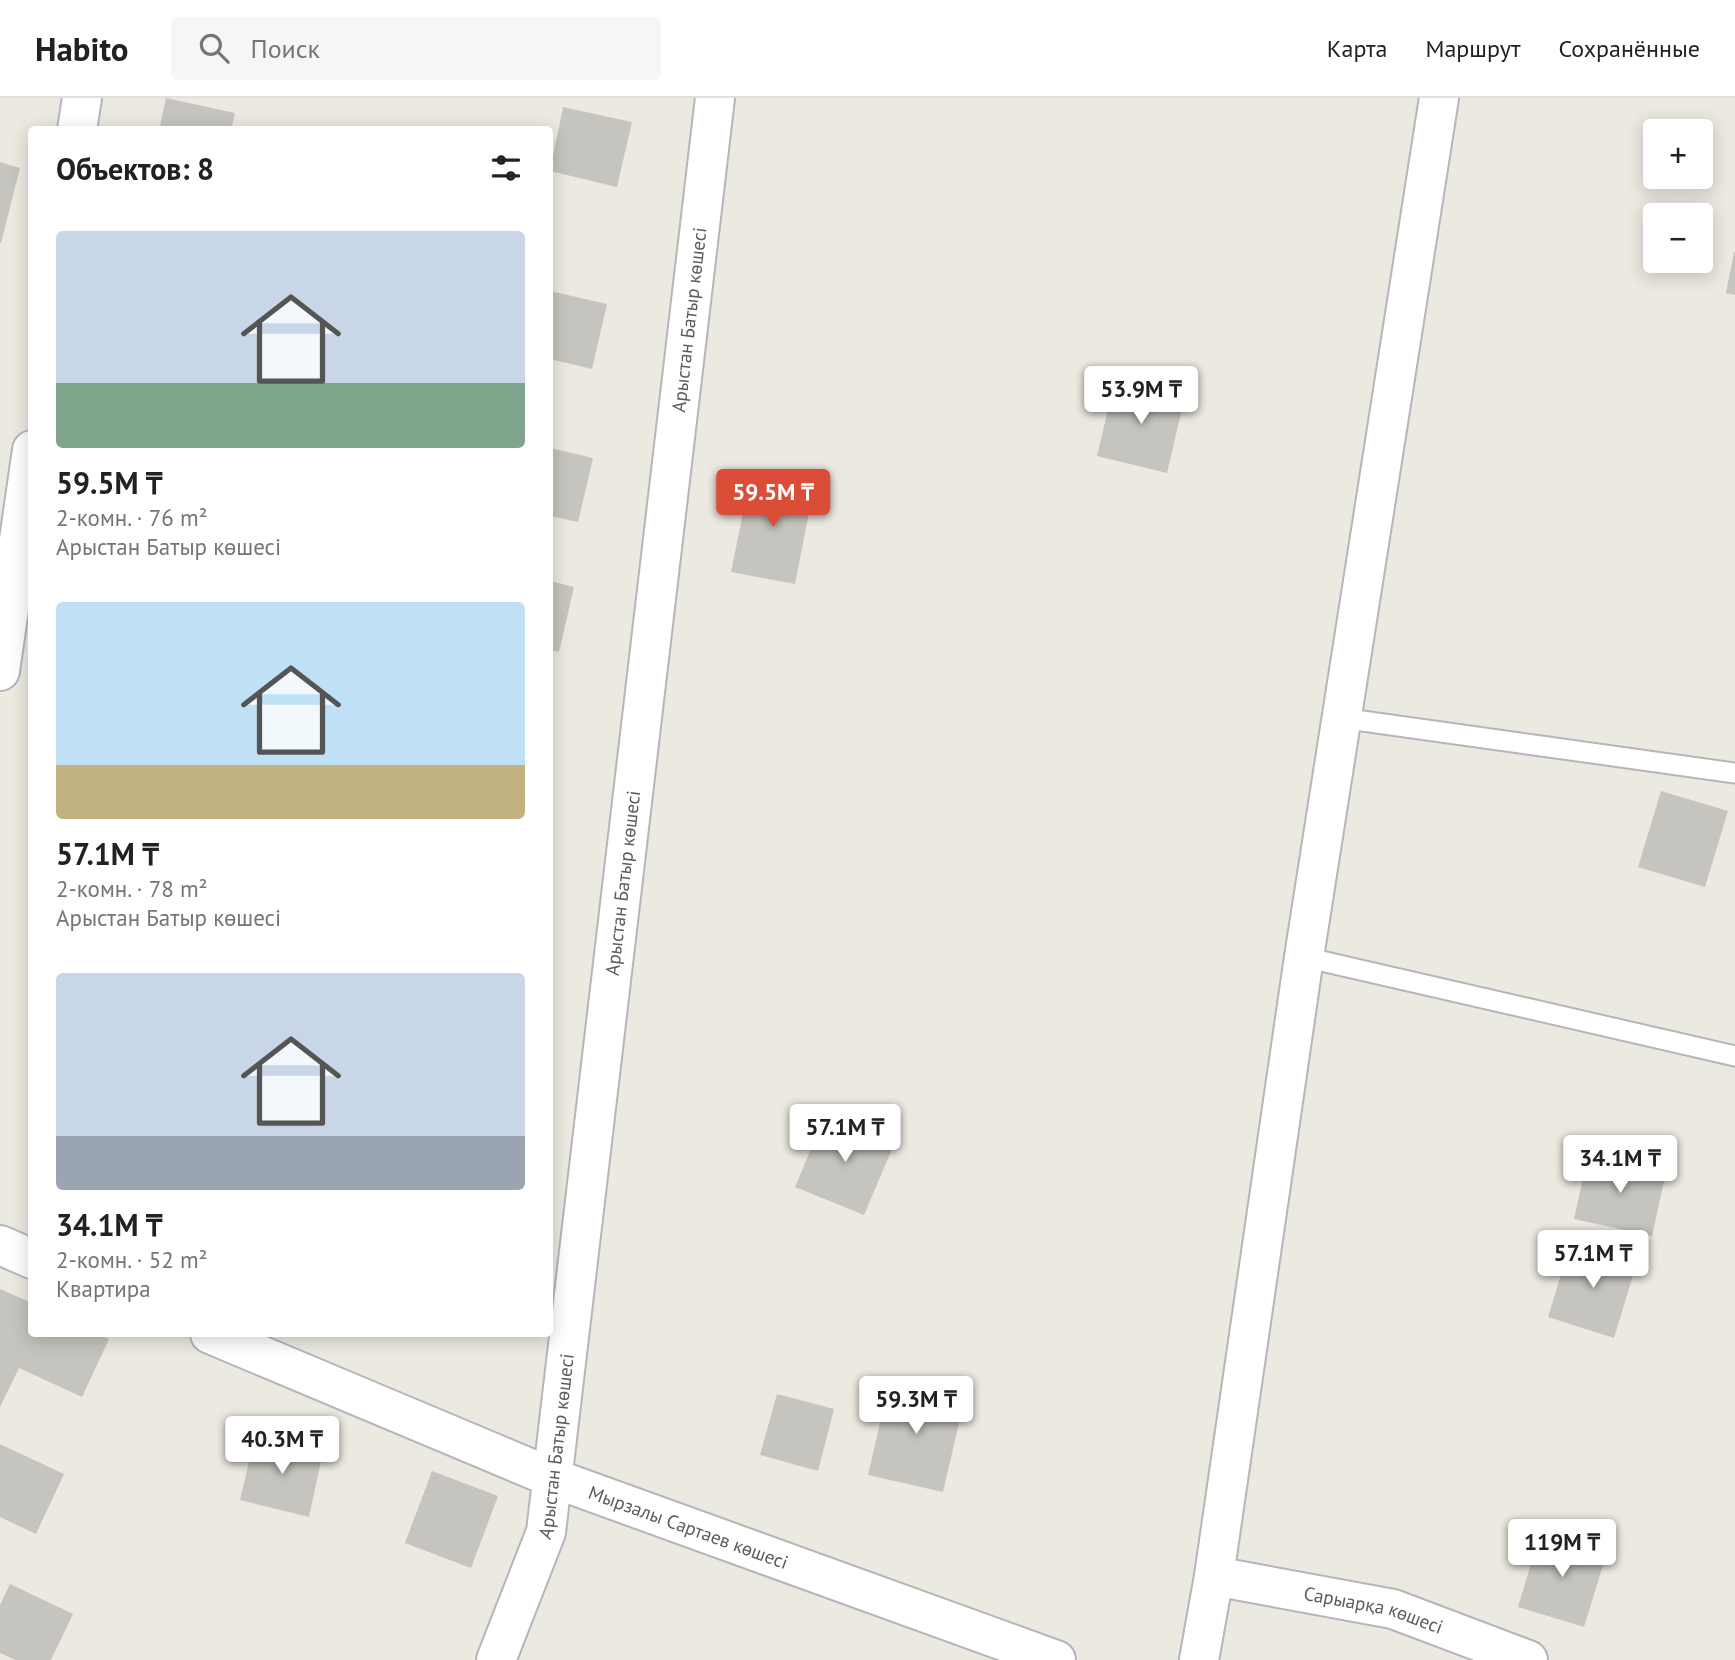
<!DOCTYPE html>
<html lang="ru">
<head>
<meta charset="utf-8">
<style>
  body { margin:0; font-family:"PT Sans",sans-serif; background:#f6f6f6; color:#202124; height:100vh; display:flex; flex-direction:column; font-size:26px; white-space:nowrap }
  * { box-sizing:border-box; margin:0 }
  p { font-size:23px; color:#757577 }
  .icon { flex:none; width:38px; height:38px; fill:none; stroke:currentColor; stroke-width:2; stroke-linecap:round; stroke-linejoin:round }
  .map { position:relative; flex:1; overflow:hidden }
  .details { position:absolute; left:28px; top:28px; width:525px; height:1211px; display:flex; flex-direction:column; background:#fff; border-radius:7px; box-shadow:0 4px 18px #0003 }
  .details>* { flex:none }
  .controls { position:absolute; left:1643px; top:21px; display:grid; gap:14px }
  .controls a { display:grid; place-items:center; width:70px; height:70px; border-radius:7px; background:#fff; box-shadow:0 4px 18px #0003; font-size:35px }
  .price { position:absolute; translate:-50% -60px; padding:0 16px; border-radius:7px; background:#fff; color:#222; font-size:23px; line-height:46px; filter:drop-shadow(0 2px 4px #0008) }
  .price::after { content:''; position:absolute; left:50%; top:42px; width:21px; height:16px; margin-left:-10px; background:inherit; clip-path:polygon(0 0,100% 0,50% 100%) }
  .price.selected { background:#db4d36; color:#fff }
  ul { padding:0; list-style:none }
  li { display:grid; align-content:center; gap:14px; height:371px; padding:0 28px }
  li span { display:grid; place-items:center; height:217px; border-radius:7px; color:#555 }
  li>.icon { margin-inline-start:auto }
  span .icon { width:126px; height:126px; fill:#fffc; stroke-width:1 }
  li b { font-size:30px }
  h2 { display:flex; justify-content:space-between; align-items:center; height:84px; padding:0 28px; font-size:30px }
  header { display:flex; align-items:center; gap:42px; box-sizing:border-box; height:98px; padding:0 35px; background:#fff; border-bottom:2px solid #e0e0e0 }
  header strong { font-size:33px }
  nav { display:flex; gap:38px; margin-inline-start:auto; font-size:24px }
  .search { width:490px; height:63px; background:#f6f6f6; display:flex; align-items:center; gap:18px; box-sizing:border-box; padding:0 24px; border-radius:7px; color:#757577; font-size:26px }
  .map>svg:first-child { display:block }
  .building { fill:#c6c4be }
  .lines { fill:none; stroke-linecap:round; stroke-linejoin:round }
  .lane-casing { stroke:#b3b6ba; stroke-width:23 }
  .street-casing { stroke:#b3b6ba; stroke-width:42 }
  .lane { stroke:#fff; stroke-width:19 }
  .street { stroke:#fff; stroke-width:38 }
  .labels { text-anchor:middle; dominant-baseline:central; stroke-width:5; stroke-linejoin:round; paint-order:stroke }
  .street-label { font-size:19px; fill:#595c60; stroke:#fff }
</style>
</head>
<body>
<header>
<strong>Habito</strong>
<div class="search"><svg class="icon" aria-label="search" viewBox="0 0 24 24"><circle cx="10" cy="10" r="6"/><path d="M15 15l6 6"/></svg>Поиск</div>
<nav><a>Карта</a><a>Маршрут</a><a>Сохранённые</a></nav>
</header>
<div class="map">
<svg width="1735" height="1562" viewBox="0 0 1735 1562">
  <rect width="100%" height="100%" fill="#ebe9e0"/>
  <g class="building">
    <polygon points="166,0 235,15 231,32 159,32"/>
    <polygon points="563,9 632,24 617,89 550,73"/>
    <polygon points="0,64 20,70 1,145 0,145"/>
    <polygon points="1734,154 1735,154 1735,197 1726,195"/>
    <polygon points="550,193 607,206 592,271 550,261"/>
    <polygon points="1115,282 1185,298 1167,375 1097,358"/>
    <polygon points="550,350 593,360 578,424 550,418"/>
    <polygon points="751,376 814,389 795,486 731,474"/>
    <polygon points="550,483 574,489 559,554 550,552"/>
    <polygon points="1661,693 1728,713 1705,789 1638,769"/>
    <polygon points="826,1015 895,1044 864,1117 795,1089"/>
    <polygon points="1588,1057 1666,1074 1652,1138 1574,1121"/>
    <polygon points="1571,1144 1637,1164 1614,1240 1548,1219"/>
    <polygon points="0,1191 32,1205 32,1236 97,1236 109,1241 82,1299 19,1270 0,1309"/>
    <polygon points="890,1282 965,1299 943,1394 868,1377"/>
    <polygon points="777,1296 834,1311 818,1373 760,1357"/>
    <polygon points="255,1338 323,1354 309,1419 240,1402"/>
    <polygon points="0,1346 64,1376 36,1436 0,1419"/>
    <polygon points="432,1373 498,1398 471,1470 405,1445"/>
    <polygon points="1541,1433 1607,1454 1584,1529 1518,1509"/>
    <polygon points="10,1486 73,1516 51,1562 15,1562 0,1555 0,1507"/>
  </g>
  <g class="lines">
    <g class="lane-casing">
      <g id="lane">
        <polyline points="1341,620 1735,675"/>
        <polyline points="1304,859 1735,958"/>
      </g>
    </g>
    <g class="street-casing">
      <g id="street">
        <polyline points="77,32 82,0"/>
        <polyline points="0,573 32,352"/>
        <polyline points="0,1147 32,1161"/>
        <path id="s1" d="M210 1236 553 1380 1056 1562"/>
        <path id="s2" d="M1214 1478 1393 1511 1528 1562"/>
        <path id="s3" d="M496 1562 546 1434 715 0"/>
        <polyline points="1199,1562 1214,1478 1304,859 1439,0"/>
      </g>
    </g>
    <use href="#lane" class="lane"/>
    <use href="#street" class="street"/>
  </g>
  <g class="labels">
    <g class="street-label">
      <text stroke="none"><textPath href="#s3" startOffset="1358">Арыстан Батыр көшесі</textPath></text>
      <text stroke="none"><textPath href="#s3" startOffset="791">Арыстан Батыр көшесі</textPath></text>
      <text stroke="none"><textPath href="#s3" startOffset="224">Арыстан Батыр көшесі</textPath></text>
      <text stroke="none"><textPath href="#s1" startOffset="516">Мырзалы Сартаев көшесі</textPath></text>
      <text stroke="none"><textPath href="#s2" startOffset="163">Сарыарқа көшесі</textPath></text>
    </g>
  </g>
</svg>
<div class="controls">
<a>+</a>
<a>−</a>
</div>
<b class="price" style="left:1141px;top:328px">53.9M ₸</b>
<b class="price selected" style="left:773px;top:431px">59.5M ₸</b>
<b class="price" style="left:845px;top:1066px">57.1M ₸</b>
<b class="price" style="left:1620px;top:1097px">34.1M ₸</b>
<b class="price" style="left:1593px;top:1192px">57.1M ₸</b>
<b class="price" style="left:916px;top:1338px">59.3M ₸</b>
<b class="price" style="left:282px;top:1378px">40.3M ₸</b>
<b class="price" style="left:1562px;top:1481px">119M ₸</b>
<section class="details">
<h2>Объектов: 8<svg class="icon" aria-label="filters" viewBox="0 0 24 24"><path d="M4 7h16M4 17h16"/><circle cx="9" cy="7" r="2"/><circle cx="15" cy="17" r="2"/></svg></h2>
<ul>
<li><span style="background:linear-gradient(#c9d6e8 70%,#7fa58c 0)"><svg class="icon" aria-label="home" viewBox="0 0 24 24"><path d="M3 11l9-7 9 7M6 9v11h12V9"/></svg></span><div><b>59.5M ₸</b><p>2-комн. · 76 m²</p><p>Арыстан Батыр көшесі</p></div></li>
<li><span style="background:linear-gradient(#bfe0f5 75%,#c2b280 0)"><svg class="icon" aria-label="home" viewBox="0 0 24 24"><path d="M3 11l9-7 9 7M6 9v11h12V9"/></svg></span><div><b>57.1M ₸</b><p>2-комн. · 78 m²</p><p>Арыстан Батыр көшесі</p></div></li>
<li><span style="background:linear-gradient(#c9d6e8 75%,#9aa5b1 0)"><svg class="icon" aria-label="home" viewBox="0 0 24 24"><path d="M3 11l9-7 9 7M6 9v11h12V9"/></svg></span><div><b>34.1M ₸</b><p>2-комн. · 52 m²</p><p>Квартира</p></div></li>
</ul>
</section>
</div>
</body>
</html>
